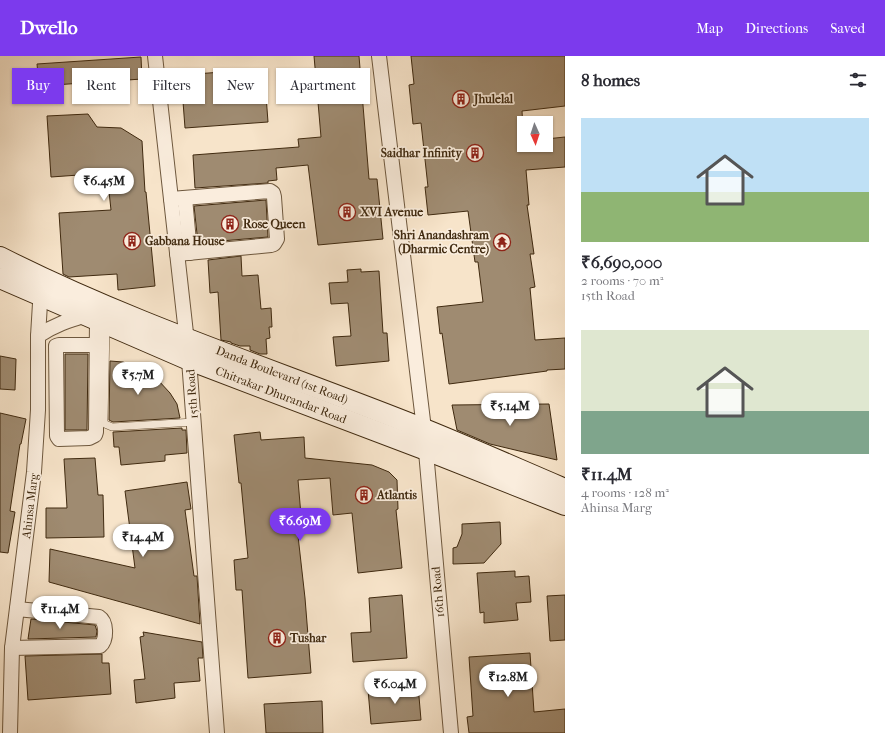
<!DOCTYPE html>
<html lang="en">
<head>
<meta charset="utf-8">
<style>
  body { margin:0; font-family:"IM FELL French Canon",serif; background:#f7f7f7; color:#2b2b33; height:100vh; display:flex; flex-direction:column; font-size:15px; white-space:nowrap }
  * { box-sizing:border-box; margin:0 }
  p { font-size:13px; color:#7c7c81 }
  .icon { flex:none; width:22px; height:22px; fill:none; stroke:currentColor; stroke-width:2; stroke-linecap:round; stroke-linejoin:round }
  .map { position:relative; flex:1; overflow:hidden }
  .drawer { display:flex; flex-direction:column; background:#fff; width:320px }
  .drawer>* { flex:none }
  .guide { position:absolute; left:12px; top:12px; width:380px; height:36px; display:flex; gap:8px }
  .needle { width:26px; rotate:177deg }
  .controls { position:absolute; left:517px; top:60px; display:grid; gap:8px }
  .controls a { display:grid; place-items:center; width:36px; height:36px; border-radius:0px; background:#fff; box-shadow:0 1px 3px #0004; font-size:20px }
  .price { position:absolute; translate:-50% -34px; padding:0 9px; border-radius:14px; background:#fff; color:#222; font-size:13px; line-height:26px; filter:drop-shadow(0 1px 2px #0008) }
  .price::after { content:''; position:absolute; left:50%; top:24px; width:12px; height:9px; margin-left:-6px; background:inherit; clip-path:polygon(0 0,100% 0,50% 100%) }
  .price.selected { background:#7c3aed; color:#fff }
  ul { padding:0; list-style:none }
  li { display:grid; align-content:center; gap:8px; height:212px; padding:0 16px }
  li span { display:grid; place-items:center; height:124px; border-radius:0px; color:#555 }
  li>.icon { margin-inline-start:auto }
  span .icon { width:72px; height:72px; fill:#fffc; stroke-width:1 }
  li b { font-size:17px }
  h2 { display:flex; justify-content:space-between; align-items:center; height:48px; padding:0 16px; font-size:17px }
  .pill { padding:0 14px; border-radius:0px; background:#fff; box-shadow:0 1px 3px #0004; font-size:14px; line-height:36px }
  .pill.selected { background:#7c3aed; color:#fff }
  header { display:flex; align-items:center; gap:24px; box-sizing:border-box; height:56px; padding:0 20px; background:#7c3aed; color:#fff }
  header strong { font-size:19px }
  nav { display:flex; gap:22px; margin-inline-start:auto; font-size:14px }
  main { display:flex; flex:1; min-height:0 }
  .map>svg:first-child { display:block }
  .building { fill:#9f8b71; stroke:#402a10 }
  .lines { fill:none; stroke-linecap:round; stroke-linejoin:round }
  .lane-casing { stroke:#6e583e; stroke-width:8 }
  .street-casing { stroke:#6e583e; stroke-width:16 }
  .secondary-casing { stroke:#402a10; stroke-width:22 }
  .lane { stroke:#faeddd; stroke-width:7 }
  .street { stroke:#faeddd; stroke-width:14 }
  .secondary { stroke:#faeddd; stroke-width:20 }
  .labels { text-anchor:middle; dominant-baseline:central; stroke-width:3.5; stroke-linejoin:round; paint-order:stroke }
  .poi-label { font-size:12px; font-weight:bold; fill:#402a10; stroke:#faeddd; text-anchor:start }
  .street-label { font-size:12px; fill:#402a10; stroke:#faeddd }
</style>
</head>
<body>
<header>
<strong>Dwello</strong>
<nav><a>Map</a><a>Directions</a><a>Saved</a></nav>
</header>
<main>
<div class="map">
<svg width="565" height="677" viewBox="0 0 565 677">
  <rect width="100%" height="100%" fill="#f7e4ca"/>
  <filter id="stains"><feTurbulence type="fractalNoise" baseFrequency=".005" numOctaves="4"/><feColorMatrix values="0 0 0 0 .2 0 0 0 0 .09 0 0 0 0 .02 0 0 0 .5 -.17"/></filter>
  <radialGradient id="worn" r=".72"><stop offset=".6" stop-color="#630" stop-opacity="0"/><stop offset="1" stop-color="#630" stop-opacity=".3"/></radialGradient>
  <g class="building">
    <polygon points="314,0 359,0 369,123 377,123 383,183 318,189 308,109 276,112 277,124 268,125 268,127 195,132 193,99 299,91 298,83 321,81"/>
    <polygon points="411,0 565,0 565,50 522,55 524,89 546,89 546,83 565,81 565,111 526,114 529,149 527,149 534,198 530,198 535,231 530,232 535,284 565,282 565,313 547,314 547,315 449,328 442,277 440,278 437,251 483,246 478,206 475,206 468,155 428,159 425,131 428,131 421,67 413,68 409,29 414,28"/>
    <polygon points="141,1 142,23 39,30 37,8"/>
    <polygon points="264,13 268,66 185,72 181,19"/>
    <polygon points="88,58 97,71 121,72 142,85 145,136 146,136 155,230 118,234 117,218 69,221 63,218 59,157 111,154 107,117 51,121 47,60"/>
    <polygon points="266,144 268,181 198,187 194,150"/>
    <polygon points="241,200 242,220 258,219 261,253 271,252 272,271 269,271 270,282 266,283 267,298 260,298 250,294 250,290 240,290 231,287 231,286 221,284 218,236 210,237 208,204"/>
    <polygon points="361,213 361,216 379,215 383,277 387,277 389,305 336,310 333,281 351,280 348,247 331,248 329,227 348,226 347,214"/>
    <polygon points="65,298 88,298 87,374 65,374"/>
    <polygon points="0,300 16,303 15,334 0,333"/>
    <polygon points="110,305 123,306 142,313 158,324 170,337 177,348 180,362 113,366 109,364"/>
    <polygon points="549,348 557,404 490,388 457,374 452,349"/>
    <polygon points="0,357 26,363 21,388 20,388 10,455 15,456 8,497 0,496"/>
    <polygon points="182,372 182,374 186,374 187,397 165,399 165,405 121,409 119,391 114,391 113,376"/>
    <polygon points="260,376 261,384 304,381 305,402 372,409 389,416 397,424 398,453 396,454 402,512 358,517 352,457 333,459 330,422 298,424 302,471 297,471 305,542 311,617 248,622 242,534 236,534 234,504 248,502 241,427 239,427 234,379"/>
    <polygon points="95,402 98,439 103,439 104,481 46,482 46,452 67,452 64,403"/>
    <polygon points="187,426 191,453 185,454 194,520 197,520 200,568 49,526 50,493 135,512 125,435"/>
    <polygon points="500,466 501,488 484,507 453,508 453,492 457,491 462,478 462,468"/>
    <polygon points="515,515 515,521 529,520 531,546 516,547 518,564 484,567 484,556 480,557 477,517"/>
    <polygon points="402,539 407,602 353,606 351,577 371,576 369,542"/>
    <polygon points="565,539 565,584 550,585 547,540"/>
    <polygon points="31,563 95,569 97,575 96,581 28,583"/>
    <polygon points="143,576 202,586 203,602 198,602 200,625 174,627 175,642 136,647 134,624 145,623 140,581 144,580"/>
    <polygon points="530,597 534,656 565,653 565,677 469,677 467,661 473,660 469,601"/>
    <polygon points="102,598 102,607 109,607 111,638 28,644 25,600"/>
    <polygon points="418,629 421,664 371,668 368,634"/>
    <polygon points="322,645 323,677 266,677 264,648"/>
  </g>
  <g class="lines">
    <g class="lane-casing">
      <polyline id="lane" points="106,270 104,365 105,368 112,371 194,366"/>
    </g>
    <g class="street-casing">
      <g id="street">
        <polyline points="155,0 189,304 217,677"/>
        <polyline points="379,0 424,373 451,677"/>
        <polyline points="185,142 190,197"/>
        <polyline points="171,143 270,135 273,137 274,141 277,183 274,188 271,189 177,198"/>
        <path d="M38 280C54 269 69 264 88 259"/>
        <polyline points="97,289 59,289 56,290 57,380 59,383 89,382 95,379 96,376 97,263"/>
        <path d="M12 592 100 590C107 584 107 566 99 561L17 553"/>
        <polyline points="10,677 12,592 34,416 38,354 38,280 41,231"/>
      </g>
    </g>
    <g class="secondary-casing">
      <g id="secondary">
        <path d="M0 201C136 270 282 316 424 373 471 392 518 413 565 433"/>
        <polyline points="0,222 189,304 426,394 565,449"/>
      </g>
    </g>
    <use href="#lane" class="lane"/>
    <use href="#street" class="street"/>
    <use href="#secondary" class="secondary"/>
  </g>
  <defs>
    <g id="building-ring" transform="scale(0.9)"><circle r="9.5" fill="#faeddd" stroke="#8f2418" stroke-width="1.5"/><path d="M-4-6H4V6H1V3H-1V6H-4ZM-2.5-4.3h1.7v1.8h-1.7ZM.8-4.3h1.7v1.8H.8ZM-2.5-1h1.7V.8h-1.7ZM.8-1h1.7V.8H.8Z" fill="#8f2418"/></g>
    <g id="temple-ring" transform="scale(0.9)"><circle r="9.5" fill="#faeddd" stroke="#8f2418" stroke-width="1.5"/><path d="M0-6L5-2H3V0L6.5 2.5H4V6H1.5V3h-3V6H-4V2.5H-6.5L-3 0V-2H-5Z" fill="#8f2418"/></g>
  </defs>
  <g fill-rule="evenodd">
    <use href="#building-ring" x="461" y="43"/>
    <use href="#building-ring" x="475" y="97"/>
    <use href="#building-ring" x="347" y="156"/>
    <use href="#building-ring" x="230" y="168"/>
    <use href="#building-ring" x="132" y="185"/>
    <use href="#temple-ring" x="502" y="186"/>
    <use href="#building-ring" x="364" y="439"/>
    <use href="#building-ring" x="277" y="582"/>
  </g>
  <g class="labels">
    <g class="poi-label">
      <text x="474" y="43">Jhulelal</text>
      <text x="462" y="97" text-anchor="end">Saidhar Infinity</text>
      <text x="360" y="156">XVI Avenue</text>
      <text x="243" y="168">Rose Queen</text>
      <text x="489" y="179" text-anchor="end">Shri Anandashram<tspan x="489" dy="14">(Dharmic Centre)</tspan></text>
      <text x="145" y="185">Gabbana House</text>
      <text x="377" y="439">Atlantis</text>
      <text x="290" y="582">Tushar</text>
    </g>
    <g class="street-label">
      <text transform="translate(282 319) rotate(21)">Danda Boulevard (1st Road)</text>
      <text transform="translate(192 338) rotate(-94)">15th Road</text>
      <text transform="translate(281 339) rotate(21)">Chitrakar Dhurandar Road</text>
      <text transform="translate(30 450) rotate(-83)">Ahinsa Marg</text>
      <text transform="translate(438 536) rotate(-95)">16th Road</text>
    </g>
  </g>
  <rect width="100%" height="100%" filter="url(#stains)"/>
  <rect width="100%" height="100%" fill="url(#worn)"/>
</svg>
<div class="controls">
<a><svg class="needle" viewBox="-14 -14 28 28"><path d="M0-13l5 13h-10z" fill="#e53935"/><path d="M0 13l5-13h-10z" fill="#7c7c81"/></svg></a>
</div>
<b class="price" style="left:104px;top:146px">₹6.45M</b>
<b class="price" style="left:138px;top:340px">₹5.7M</b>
<b class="price" style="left:510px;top:371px">₹5.14M</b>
<b class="price selected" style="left:300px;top:486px">₹6.69M</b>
<b class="price" style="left:143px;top:502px">₹14.4M</b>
<b class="price" style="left:60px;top:574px">₹11.4M</b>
<b class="price" style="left:508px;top:642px">₹12.8M</b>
<b class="price" style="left:395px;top:649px">₹6.04M</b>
<div class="guide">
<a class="pill selected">Buy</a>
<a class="pill">Rent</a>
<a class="pill">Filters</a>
<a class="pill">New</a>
<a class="pill">Apartment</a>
</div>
</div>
<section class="drawer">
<h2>8 homes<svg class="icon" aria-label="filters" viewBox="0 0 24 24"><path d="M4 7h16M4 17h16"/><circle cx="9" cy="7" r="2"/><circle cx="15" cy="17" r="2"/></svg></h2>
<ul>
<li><span style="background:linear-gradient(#bfe0f5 60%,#8fb573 0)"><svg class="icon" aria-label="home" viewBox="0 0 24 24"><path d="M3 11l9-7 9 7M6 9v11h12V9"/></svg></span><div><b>₹6,690,000</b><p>2 rooms · 70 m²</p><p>15th Road</p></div></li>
<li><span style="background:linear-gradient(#dfe7d0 65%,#7fa58c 0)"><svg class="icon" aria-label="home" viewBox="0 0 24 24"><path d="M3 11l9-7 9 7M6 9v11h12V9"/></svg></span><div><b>₹11.4M</b><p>4 rooms · 128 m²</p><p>Ahinsa Marg</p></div></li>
</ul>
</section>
</main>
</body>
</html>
